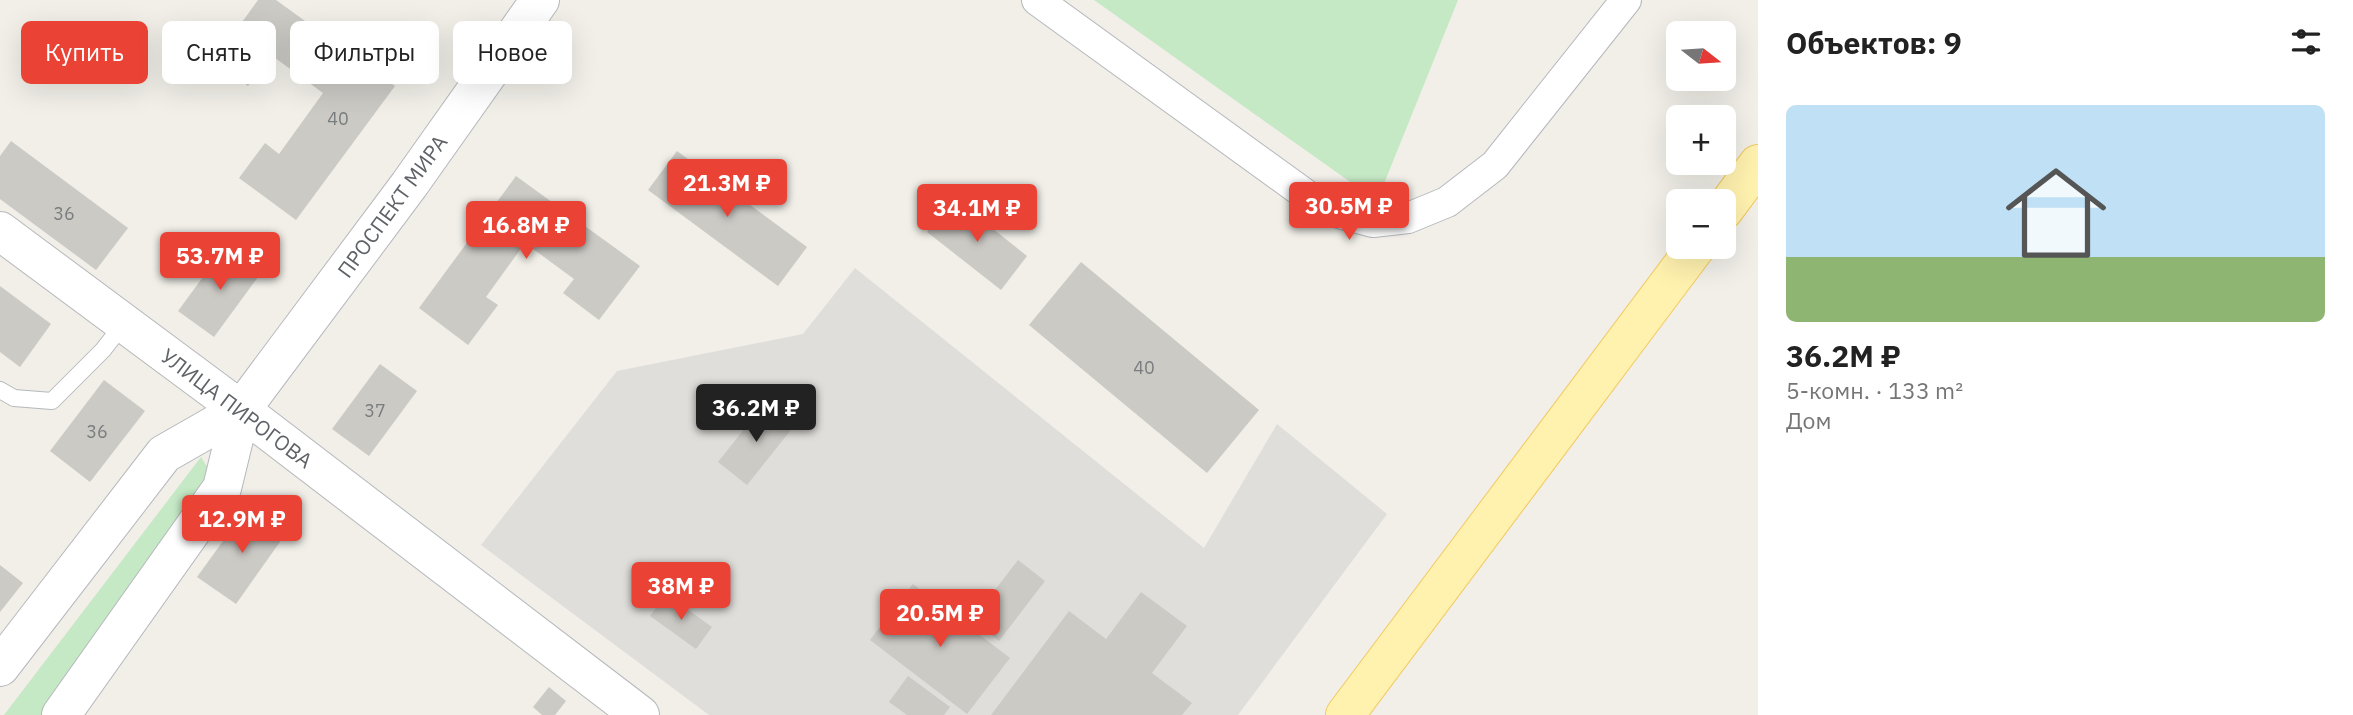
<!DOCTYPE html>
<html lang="ru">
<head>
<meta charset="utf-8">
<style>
  body { margin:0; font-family:"IBM Plex Sans",sans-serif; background:#f6f6f6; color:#222; height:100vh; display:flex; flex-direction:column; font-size:26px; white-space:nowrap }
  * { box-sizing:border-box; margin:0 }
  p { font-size:23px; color:#767676 }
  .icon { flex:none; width:38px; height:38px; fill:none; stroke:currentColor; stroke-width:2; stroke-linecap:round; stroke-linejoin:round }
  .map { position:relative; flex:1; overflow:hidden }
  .drawer { display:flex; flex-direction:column; background:#fff; width:595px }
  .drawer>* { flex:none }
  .hud { position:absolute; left:21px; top:21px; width:665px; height:63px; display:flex; gap:14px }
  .needle { width:46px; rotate:107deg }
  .tools { position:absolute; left:1666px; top:21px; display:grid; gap:14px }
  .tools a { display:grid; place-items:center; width:70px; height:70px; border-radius:10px; background:#fff; box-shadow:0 7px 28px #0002; font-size:35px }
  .price { position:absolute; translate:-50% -60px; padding:0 16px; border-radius:7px; background:#ea4335; color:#fff; font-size:23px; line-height:46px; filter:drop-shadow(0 2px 4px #0008) }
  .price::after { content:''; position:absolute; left:50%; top:42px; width:21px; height:16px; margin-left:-10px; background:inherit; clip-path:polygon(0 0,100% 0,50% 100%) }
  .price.on { background:#222; color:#fff }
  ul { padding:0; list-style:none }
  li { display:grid; align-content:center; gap:14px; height:371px; padding:0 28px }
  li span { display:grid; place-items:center; height:217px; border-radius:10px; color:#555 }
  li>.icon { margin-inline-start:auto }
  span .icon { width:126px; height:126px; fill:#fffc; stroke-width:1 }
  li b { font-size:30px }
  h2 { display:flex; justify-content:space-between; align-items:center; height:84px; padding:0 28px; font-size:30px }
  .tag { padding:0 24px; border-radius:10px; background:#fff; box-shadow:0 7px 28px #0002; font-size:24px; line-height:63px }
  .tag.on { background:#ea4335; color:#fff }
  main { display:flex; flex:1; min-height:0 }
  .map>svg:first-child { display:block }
  .industrial { fill:#e0deda }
  .green { fill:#c5e8c5 }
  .building { fill:#cccac5 }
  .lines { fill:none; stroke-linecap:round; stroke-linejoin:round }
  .service-casing { stroke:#b5b8bc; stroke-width:18 }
  .minor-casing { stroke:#b5b8bc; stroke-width:32 }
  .tertiary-casing { stroke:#b5b8bc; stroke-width:40 }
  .primary-casing { stroke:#f2c960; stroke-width:40 }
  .service { stroke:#fff; stroke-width:16 }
  .minor { stroke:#fff; stroke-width:30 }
  .tertiary { stroke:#fff; stroke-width:38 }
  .primary { stroke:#fff2af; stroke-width:38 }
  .labels { text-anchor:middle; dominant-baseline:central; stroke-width:7; stroke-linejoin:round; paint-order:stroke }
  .number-label { font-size:18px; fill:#7a7d7f }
  .street-label { font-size:21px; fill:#5f6368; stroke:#fff }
</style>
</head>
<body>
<main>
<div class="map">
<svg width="1758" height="715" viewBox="0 0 1758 715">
  <rect width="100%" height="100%" fill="#f1efe8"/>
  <polygon class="industrial" points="855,268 1204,548 1277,424 1387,514 1238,715 709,715 481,545 617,371 803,334"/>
  <g class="green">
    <polygon points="1094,0 1458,0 1377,201"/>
    <polygon points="201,457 216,481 46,715 4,715"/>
  </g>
  <g class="building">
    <polygon points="258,0 276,0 395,86 296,220 239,178 265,143 279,154 323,93 271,55 248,86 214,61"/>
    <polygon points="11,141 128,228 96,270 0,199 0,156"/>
    <polygon points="677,151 807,247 778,286 648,190"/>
    <polygon points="516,176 640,266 599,320 563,293 574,279 525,243 486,297 498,305 468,345 419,308"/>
    <polygon points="954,198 1027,256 1001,290 927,232"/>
    <polygon points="225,247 261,273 214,337 178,311"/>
    <polygon points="1081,262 1259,410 1207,473 1029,325"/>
    <polygon points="0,286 51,324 20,367 0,352"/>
    <polygon points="380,364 417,391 369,456 332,429"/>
    <polygon points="104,380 145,411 90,482 50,451"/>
    <polygon points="765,403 794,426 747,485 718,462"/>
    <polygon points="249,505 287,532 236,604 197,577"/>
    <polygon points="1018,560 1045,581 999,641 972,620"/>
    <polygon points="0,565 23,583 0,612"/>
    <polygon points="913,584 1010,658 967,714 870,640"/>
    <polygon points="1141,592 1187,626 1152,673 1192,703 1182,715 991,715 1069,611 1106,639"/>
    <polygon points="666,594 712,627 696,649 650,616"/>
    <polygon points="908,676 950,707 944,715 907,715 889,702"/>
    <polygon points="549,687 566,701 555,715 542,715 533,707"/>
  </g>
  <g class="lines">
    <g class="service-casing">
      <polyline id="service" points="0,390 14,398 52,401 103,350 124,323"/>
    </g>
    <g class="minor-casing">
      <polyline id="minor" points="1037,0 1327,210 1373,222 1408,218 1447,202 1495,165 1626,0"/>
    </g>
    <g class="tertiary-casing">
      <g id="tertiary">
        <polyline points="0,231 241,410 640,715"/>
        <polyline points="0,667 164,454 241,410 409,185 540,0"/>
        <polyline points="61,715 222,488 241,410"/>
      </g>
    </g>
    <g class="primary-casing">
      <g id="primary">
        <polyline points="1724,210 1758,164"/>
        <polyline points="1345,715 1696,247"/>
      </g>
    </g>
    <use href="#service" class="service"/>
    <use href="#minor" class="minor"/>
    <use href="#tertiary" class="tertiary"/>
    <use href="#primary" class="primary"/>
  </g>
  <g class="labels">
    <g class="number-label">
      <text x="338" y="118">40</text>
      <text x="64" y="213">36</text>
      <text x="1144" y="367">40</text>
      <text x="375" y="410">37</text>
      <text x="97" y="431">36</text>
    </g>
    <g class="street-label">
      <text transform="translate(392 206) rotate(-54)">ПРОСПЕКТ МИРА</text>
      <text transform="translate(237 408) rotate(37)">УЛИЦА ПИРОГОВА</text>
    </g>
  </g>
</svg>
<div class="tools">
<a><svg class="needle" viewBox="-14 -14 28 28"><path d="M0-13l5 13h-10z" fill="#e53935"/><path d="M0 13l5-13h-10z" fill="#767676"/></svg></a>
<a>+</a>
<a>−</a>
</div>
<b class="price" style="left:727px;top:219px">21.3M ₽</b>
<b class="price" style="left:1349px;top:242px">30.5M ₽</b>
<b class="price" style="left:977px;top:244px">34.1M ₽</b>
<b class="price" style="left:526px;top:261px">16.8M ₽</b>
<b class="price" style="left:220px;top:292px">53.7M ₽</b>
<b class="price on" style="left:756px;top:444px">36.2M ₽</b>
<b class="price" style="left:242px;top:555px">12.9M ₽</b>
<b class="price" style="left:681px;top:622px">38M ₽</b>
<b class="price" style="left:940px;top:649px">20.5M ₽</b>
<div class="hud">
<a class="tag on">Купить</a>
<a class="tag">Снять</a>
<a class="tag">Фильтры</a>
<a class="tag">Новое</a>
</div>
</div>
<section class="drawer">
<h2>Объектов: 9<svg class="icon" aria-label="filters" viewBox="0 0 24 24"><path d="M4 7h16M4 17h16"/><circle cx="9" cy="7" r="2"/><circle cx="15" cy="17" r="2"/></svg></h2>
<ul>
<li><span style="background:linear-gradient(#bfe0f5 70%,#8fb573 0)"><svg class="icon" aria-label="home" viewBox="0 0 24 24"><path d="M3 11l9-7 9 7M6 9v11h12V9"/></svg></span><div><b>36.2M ₽</b><p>5-комн. · 133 m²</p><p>Дом</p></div></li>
</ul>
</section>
</main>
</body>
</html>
